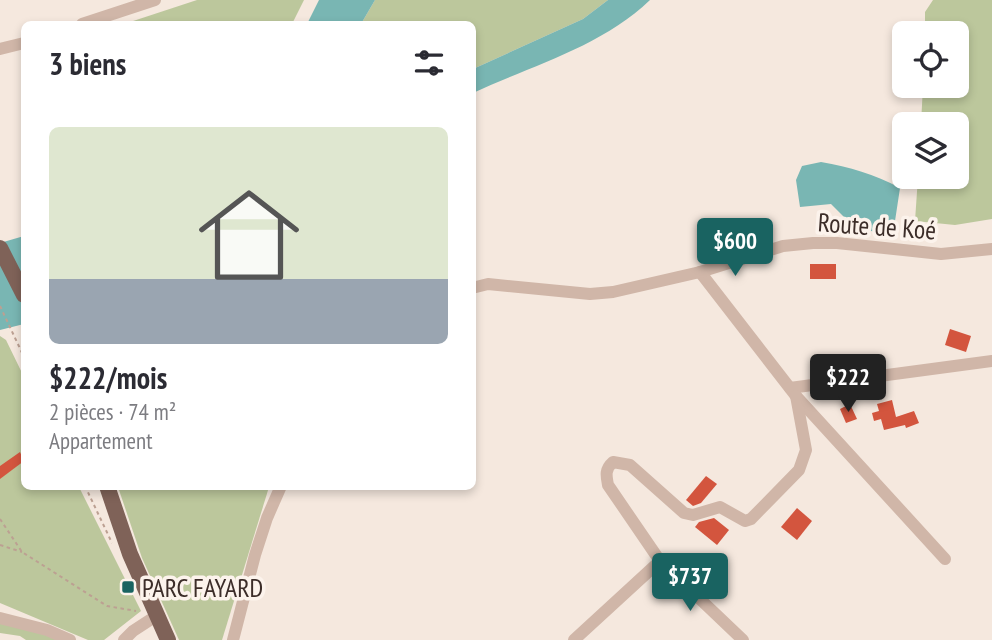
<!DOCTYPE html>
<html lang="fr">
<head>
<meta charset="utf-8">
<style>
  body { margin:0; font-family:"PT Sans Narrow",sans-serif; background:#f2f2f3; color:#2b2b33; height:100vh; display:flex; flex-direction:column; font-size:26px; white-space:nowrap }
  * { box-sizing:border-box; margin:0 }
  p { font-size:23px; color:#7c7c81 }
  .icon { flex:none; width:38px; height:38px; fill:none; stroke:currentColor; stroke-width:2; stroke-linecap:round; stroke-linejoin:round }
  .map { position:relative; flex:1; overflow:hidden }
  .sheet { position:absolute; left:21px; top:21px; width:455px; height:469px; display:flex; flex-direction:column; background:#fff; border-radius:10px; box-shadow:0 4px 10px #0003 }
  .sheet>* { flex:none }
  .tools { position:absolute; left:892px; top:21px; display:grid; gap:14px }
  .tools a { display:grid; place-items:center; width:77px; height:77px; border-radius:10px; background:#fff; box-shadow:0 4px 10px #0003; font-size:35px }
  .price { position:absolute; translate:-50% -60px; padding:0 16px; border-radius:7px; background:#196361; color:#fff; font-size:23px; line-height:46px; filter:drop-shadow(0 2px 4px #0008) }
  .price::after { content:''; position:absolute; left:50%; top:42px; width:21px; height:16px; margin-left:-10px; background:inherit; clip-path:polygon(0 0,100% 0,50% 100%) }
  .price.on { background:#222; color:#fff }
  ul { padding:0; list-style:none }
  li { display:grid; align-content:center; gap:14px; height:371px; padding:0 28px }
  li+li { border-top:2px solid #e1e1e2 }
  li span { display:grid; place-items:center; height:217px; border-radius:10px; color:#555 }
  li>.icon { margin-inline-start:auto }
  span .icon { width:126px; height:126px; fill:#fffc; stroke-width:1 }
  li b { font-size:30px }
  h2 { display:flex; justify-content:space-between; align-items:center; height:84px; padding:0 28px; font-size:30px }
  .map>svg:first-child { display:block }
  .green { fill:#bcc79c }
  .water { fill:#79b6b3 }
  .building { fill:#d3553e }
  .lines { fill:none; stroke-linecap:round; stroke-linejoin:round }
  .path { stroke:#bca092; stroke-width:2; stroke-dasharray:3.5 3.5; stroke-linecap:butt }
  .minor { stroke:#d0b6a8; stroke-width:12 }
  .major { stroke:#7f6258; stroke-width:16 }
  .poi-dot { fill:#196361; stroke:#fcf3ec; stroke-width:2.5 }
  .labels { text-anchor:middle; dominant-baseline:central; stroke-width:7; stroke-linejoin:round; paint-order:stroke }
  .street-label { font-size:26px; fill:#3c2d29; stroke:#fcf3ec }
  .poi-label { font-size:26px; fill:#3c2d29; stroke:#fcf3ec; text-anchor:start }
</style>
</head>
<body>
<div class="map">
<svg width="992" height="640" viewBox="0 0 992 640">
  <rect width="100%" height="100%" fill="#f5e8de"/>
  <g class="green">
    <polygon points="197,0 304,0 292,24 124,24"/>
    <polygon points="375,0 608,0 583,19 473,69 472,24 361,24"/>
    <polygon points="933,0 992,0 992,219 955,225 915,221 918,177 957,177 957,124 921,124 923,86 957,86 957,33 925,33 925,12"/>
    <polygon points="0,336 6,340 24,377 24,486 79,487 141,611 104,640 88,640 0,603"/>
    <polygon points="118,487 269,487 222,640 179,640 142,558"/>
    <polygon points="0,618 72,640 26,640 20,636 0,633"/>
  </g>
  <g class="water">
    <polygon points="319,0 375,0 361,24 307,24"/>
    <path d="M608 0H650C601 47 533 65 473 93V69L583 19Z"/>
    <path d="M821 162C850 167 874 174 900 188L895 221 884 234 854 227 831 204 800 207 796 180 802 166Z"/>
    <polygon points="24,236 24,324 0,330 0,243"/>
  </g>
  <g class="building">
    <rect x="810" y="264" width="26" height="15"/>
    <polygon points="950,329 971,336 966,352 945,345"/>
    <polygon points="892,400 896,417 914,411 919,423 906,428 905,425 884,430 881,419 874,421 872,413 879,411 877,404"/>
    <polygon points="850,404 857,419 846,423 840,409"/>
    <polygon points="20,452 24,461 0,479 0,466"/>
    <polygon points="706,476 717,484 701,503 693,506 686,500"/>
    <polygon points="797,508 812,521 797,540 781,527"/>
    <polygon points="714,518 729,530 717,545 695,527 699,522"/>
  </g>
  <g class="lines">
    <g class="path">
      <polyline points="0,306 24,357"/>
      <polyline points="85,486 112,543"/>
      <polyline points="0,519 22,552 107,606 136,611"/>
      <polyline points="0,545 22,552"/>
    </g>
    <g class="minor">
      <polyline points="82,24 155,0"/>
      <polyline points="0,49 24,43"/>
      <polyline points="700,272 796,396 945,559"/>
      <polyline points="472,288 488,284 590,294 613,292 700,272 783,246 813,243 837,243 941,254 992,249"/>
      <polyline points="790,388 992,361"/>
      <polyline points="0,618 47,630 70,640"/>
      <polyline points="124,640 133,631 156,616"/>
      <polyline points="233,640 255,555 267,518 281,486"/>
      <polyline points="574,640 660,561"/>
      <path d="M743 640 660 561 608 485C606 475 605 469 613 462L630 465 684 513 693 515 720 507 745 521 751 519 799 470 806 450 796 396"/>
    </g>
    <g class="major">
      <polyline points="0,248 24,295"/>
      <polyline points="107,486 130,554 168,640"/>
    </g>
  </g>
  <rect class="poi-dot" x="121" y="580" width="14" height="14" rx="3.5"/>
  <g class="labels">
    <g class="street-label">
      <text transform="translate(877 226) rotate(4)">Route de Koé</text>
    </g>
    <g class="poi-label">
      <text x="142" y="587">PARC FAYARD</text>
    </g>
  </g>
</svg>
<div class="tools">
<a><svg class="icon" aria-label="locate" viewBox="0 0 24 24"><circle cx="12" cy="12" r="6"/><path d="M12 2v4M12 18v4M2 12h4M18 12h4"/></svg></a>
<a><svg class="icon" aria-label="layers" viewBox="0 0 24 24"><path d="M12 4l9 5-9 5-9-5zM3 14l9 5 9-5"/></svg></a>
</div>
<b class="price" style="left:735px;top:278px">$600</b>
<b class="price on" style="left:848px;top:414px">$222</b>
<b class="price" style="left:690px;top:613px">$737</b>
<section class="sheet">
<h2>3 biens<svg class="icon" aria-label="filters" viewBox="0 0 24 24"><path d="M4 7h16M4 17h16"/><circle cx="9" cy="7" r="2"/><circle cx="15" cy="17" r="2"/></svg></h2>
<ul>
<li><span style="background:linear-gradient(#dfe7d0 70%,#9aa5b1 0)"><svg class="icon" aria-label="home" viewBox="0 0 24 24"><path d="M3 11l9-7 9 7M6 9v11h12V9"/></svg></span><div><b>$222/mois</b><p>2 pièces · 74 m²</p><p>Appartement</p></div></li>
</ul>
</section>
</div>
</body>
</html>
